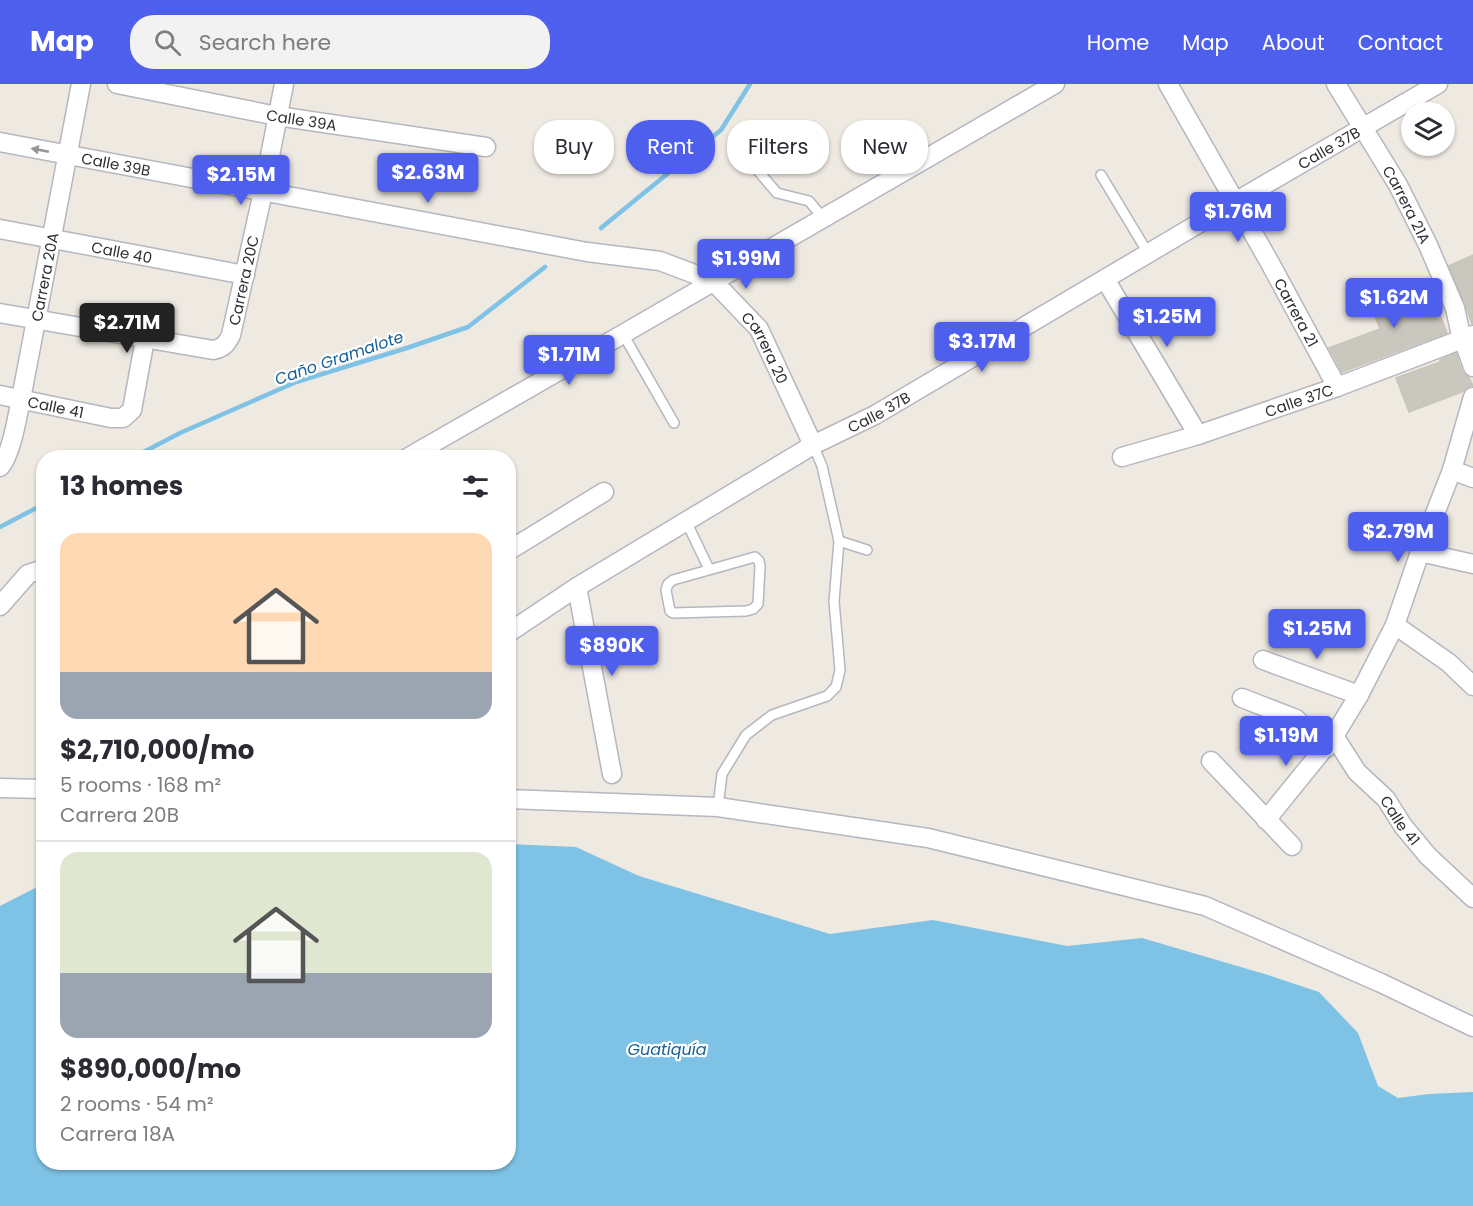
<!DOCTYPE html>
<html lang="en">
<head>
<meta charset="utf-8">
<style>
  body { margin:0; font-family:Poppins,sans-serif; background:#f2f2f3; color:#2b2b33; height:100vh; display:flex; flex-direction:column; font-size:22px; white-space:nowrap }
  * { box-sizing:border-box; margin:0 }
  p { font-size:20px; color:#7c7c81 }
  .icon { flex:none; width:33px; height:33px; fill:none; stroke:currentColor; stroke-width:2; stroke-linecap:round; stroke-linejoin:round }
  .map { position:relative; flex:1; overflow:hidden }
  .sheet { position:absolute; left:36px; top:366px; width:480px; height:720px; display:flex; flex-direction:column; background:#fff; border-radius:24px; box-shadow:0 2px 4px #0004 }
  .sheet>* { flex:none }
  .banner { position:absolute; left:534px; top:36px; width:570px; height:54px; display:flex; gap:12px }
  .fabs { position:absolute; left:1401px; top:18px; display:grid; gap:12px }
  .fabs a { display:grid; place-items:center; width:54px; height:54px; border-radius:50%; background:#fff; box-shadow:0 2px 4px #0004; font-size:30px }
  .price { position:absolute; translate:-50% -51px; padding:0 14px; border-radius:6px; background:#4f5fed; color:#fff; font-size:20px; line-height:39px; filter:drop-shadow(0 2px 3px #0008) }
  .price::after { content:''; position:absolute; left:50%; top:36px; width:18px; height:14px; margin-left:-9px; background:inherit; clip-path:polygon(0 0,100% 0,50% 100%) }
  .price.selected { background:#222; color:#fff }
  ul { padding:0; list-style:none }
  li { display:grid; align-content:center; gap:12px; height:318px; padding:0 24px }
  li+li { border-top:2px solid #e1e1e2 }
  li span { display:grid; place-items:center; height:186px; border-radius:18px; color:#555 }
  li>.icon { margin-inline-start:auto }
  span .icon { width:108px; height:108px; fill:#fffc; stroke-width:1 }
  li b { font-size:26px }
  h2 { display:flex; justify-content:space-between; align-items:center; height:72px; padding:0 24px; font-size:26px }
  .tag { padding:0 21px; border-radius:24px; background:#fff; box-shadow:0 2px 4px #0004; font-size:21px; line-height:54px }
  .tag.selected { background:#4f5fed; color:#fff }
  header { display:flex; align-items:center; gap:36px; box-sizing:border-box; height:84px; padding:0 30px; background:#4f5fed; color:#fff }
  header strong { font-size:28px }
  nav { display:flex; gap:33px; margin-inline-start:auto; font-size:21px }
  .search { width:420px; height:54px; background:#f2f2f3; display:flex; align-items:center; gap:15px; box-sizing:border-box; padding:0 21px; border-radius:24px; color:#7c7c81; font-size:22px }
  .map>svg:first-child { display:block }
  .water { fill:#7ec2e6 }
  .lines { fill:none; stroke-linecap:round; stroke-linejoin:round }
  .stream { stroke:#7ec2e6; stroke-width:4.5 }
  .building { fill:#cac7bf; stroke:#c9c5bb; stroke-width:1.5 }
  .service-casing { stroke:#b5b6c0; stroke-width:12 }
  .minor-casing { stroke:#b5b6c0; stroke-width:21 }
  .service { stroke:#fff; stroke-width:9 }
  .minor { stroke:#fff; stroke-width:18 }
  .oneway { fill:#969696 }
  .labels { text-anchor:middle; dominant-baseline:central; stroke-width:4.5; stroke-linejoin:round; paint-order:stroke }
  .street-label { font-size:15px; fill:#2e2e2e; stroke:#fff }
  .water-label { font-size:16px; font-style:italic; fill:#186197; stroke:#fff }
</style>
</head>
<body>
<header>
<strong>Map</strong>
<div class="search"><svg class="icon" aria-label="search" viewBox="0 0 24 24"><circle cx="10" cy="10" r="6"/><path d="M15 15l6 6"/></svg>Search here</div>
<nav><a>Home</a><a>Map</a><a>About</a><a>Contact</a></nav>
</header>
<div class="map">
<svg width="1473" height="1122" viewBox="0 0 1473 1122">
  <rect width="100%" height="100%" fill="#eee9e1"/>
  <polygon class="water" points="509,760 576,763 639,792 830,850 933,836 1067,862 1142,854 1268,891 1319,908 1358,949 1378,1002 1398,1014 1429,1010 1473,1008 1473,1122 0,1122 0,822 43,800 44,1078 508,1078"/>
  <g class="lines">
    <g class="stream">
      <polyline points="601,144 721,46 750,0"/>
      <polyline points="132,374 180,349 296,298 407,264 468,243 545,183"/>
      <polyline points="0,443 44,420"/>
    </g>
  </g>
  <g class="building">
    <polygon points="1473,171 1473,240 1472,240 1465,220 1449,182"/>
    <polygon points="1428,200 1447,249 1342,288 1329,264 1380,245 1371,221"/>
    <polygon points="1456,269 1462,287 1465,291 1469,293 1473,302 1470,302 1464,307 1409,328 1396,294 1440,278 1440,276"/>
  </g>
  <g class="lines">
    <g class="service-casing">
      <g id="service">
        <polyline points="753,81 777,109 809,117 823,134"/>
        <polyline points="1101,91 1148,169"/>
        <polyline points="623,250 674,339"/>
        <polyline points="686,437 709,485"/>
        <polyline points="839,457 867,466"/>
        <polygon points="755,473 759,477 760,482 758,520 753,525 746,527 673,529 670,527 666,506 668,500 673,496"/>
        <polyline points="718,723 722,690 746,651 772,631 827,612 836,603 840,586 834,517 839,457 822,382 813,361"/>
      </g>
    </g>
    <g class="minor-casing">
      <g id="minor">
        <path id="s1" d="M117 0 277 32 486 63"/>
        <path id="s2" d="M1168 0 1270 179 1337 303"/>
        <path id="s3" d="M1336 0 1398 101 1428 161 1455 224 1460 247 1473 283"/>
        <path id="s4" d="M0 58 587 168 660 177 713 197 759 245 813 361"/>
        <path id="s5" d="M0 145 245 191"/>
        <polyline points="1105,195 1198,351"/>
        <path id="s6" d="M0 229 213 266C223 264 226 261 231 251L263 108 284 0"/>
        <path id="s7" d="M0 311 111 334H123L132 326 145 255"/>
        <path id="s8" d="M1122 373 1198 351 1337 303 1473 251"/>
        <polyline points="407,374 623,250 1055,0"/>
        <path id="s9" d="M0 383C12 369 17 333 21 315L81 0"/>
        <polyline points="1452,386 1473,394"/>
        <polyline points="508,467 604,408"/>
        <polyline points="1420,468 1473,480"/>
        <polyline points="577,503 612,690"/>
        <polyline points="0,522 28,490 44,485"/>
        <polyline points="1395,541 1449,579 1473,602"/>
        <path id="s10" d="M508 549 577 503 813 361 875 331 1235 118 1438 0"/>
        <polyline points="1263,576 1359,611"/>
        <polyline points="1242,614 1296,635 1326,664"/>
        <path id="s11" d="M1334 652 1357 688 1386 715 1403 742 1428 772 1473 814"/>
        <polyline points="1211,677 1292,762"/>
        <polyline points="0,704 44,705"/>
        <polyline points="508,715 718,723 928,754 1205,822 1381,899 1473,943"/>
        <polyline points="1266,736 1334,652 1359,611 1395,541 1420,468 1452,386 1473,313"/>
      </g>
    </g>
    <use href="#service" class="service"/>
    <use href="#minor" class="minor"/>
  </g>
  <defs><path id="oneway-solid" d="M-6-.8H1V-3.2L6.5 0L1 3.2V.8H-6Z" transform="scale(1.5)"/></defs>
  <use class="oneway" href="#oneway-solid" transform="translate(40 66) rotate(-169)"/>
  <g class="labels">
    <g class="street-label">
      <text stroke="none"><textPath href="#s1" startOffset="188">Calle 39A</textPath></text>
      <text stroke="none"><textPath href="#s10" startOffset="954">Calle 37B</textPath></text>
      <text stroke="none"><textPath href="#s4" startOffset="118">Calle 39B</textPath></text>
      <text stroke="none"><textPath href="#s3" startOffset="140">Carrera 21A</textPath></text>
      <text stroke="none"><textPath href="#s5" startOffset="124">Calle 40</textPath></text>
      <text stroke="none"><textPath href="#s9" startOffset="196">Carrera 20A</textPath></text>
      <text stroke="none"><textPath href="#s6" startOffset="297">Carrera 20C</textPath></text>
      <text stroke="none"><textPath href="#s2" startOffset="262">Carrera 21</textPath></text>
      <text stroke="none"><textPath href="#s4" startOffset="813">Carrera 20</textPath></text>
      <text stroke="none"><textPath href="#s8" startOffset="186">Calle 37C</textPath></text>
      <text stroke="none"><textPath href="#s7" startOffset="57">Calle 41</textPath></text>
      <text stroke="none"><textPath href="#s10" startOffset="432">Calle 37B</textPath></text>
      <text stroke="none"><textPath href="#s11" startOffset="108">Calle 41</textPath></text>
    </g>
    <g class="water-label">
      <text transform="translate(339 274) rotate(-19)">Caño Gramalote</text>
      <text x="667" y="965">Guatiquía</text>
    </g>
  </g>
</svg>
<div class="fabs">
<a><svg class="icon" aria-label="layers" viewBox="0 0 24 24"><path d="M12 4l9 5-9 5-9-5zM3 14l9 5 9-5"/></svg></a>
</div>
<b class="price" style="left:428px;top:120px">$2.63M</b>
<b class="price" style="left:241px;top:122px">$2.15M</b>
<b class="price" style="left:1238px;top:159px">$1.76M</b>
<b class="price" style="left:746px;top:206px">$1.99M</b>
<b class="price" style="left:1394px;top:245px">$1.62M</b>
<b class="price" style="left:1167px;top:264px">$1.25M</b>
<b class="price selected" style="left:127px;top:270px">$2.71M</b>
<b class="price" style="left:982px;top:289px">$3.17M</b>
<b class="price" style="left:569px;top:302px">$1.71M</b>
<b class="price" style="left:1398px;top:479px">$2.79M</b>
<b class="price" style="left:1317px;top:576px">$1.25M</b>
<b class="price" style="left:612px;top:593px">$890K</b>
<b class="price" style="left:1286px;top:683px">$1.19M</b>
<div class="banner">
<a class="tag">Buy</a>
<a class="tag selected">Rent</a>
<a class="tag">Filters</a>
<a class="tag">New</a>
</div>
<section class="sheet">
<h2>13 homes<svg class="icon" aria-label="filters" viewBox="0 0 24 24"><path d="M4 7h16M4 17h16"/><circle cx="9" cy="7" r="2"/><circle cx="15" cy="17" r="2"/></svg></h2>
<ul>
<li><span style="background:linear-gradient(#ffd9b3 75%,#9aa5b1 0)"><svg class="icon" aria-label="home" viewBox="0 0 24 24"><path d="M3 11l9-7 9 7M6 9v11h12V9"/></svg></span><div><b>$2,710,000/mo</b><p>5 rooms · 168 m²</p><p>Carrera 20B</p></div></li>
<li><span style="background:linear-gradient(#dfe7d0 65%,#9aa5b1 0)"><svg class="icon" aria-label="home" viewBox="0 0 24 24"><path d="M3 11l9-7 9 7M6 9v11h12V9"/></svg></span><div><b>$890,000/mo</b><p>2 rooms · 54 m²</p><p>Carrera 18A</p></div></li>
</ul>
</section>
</div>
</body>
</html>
